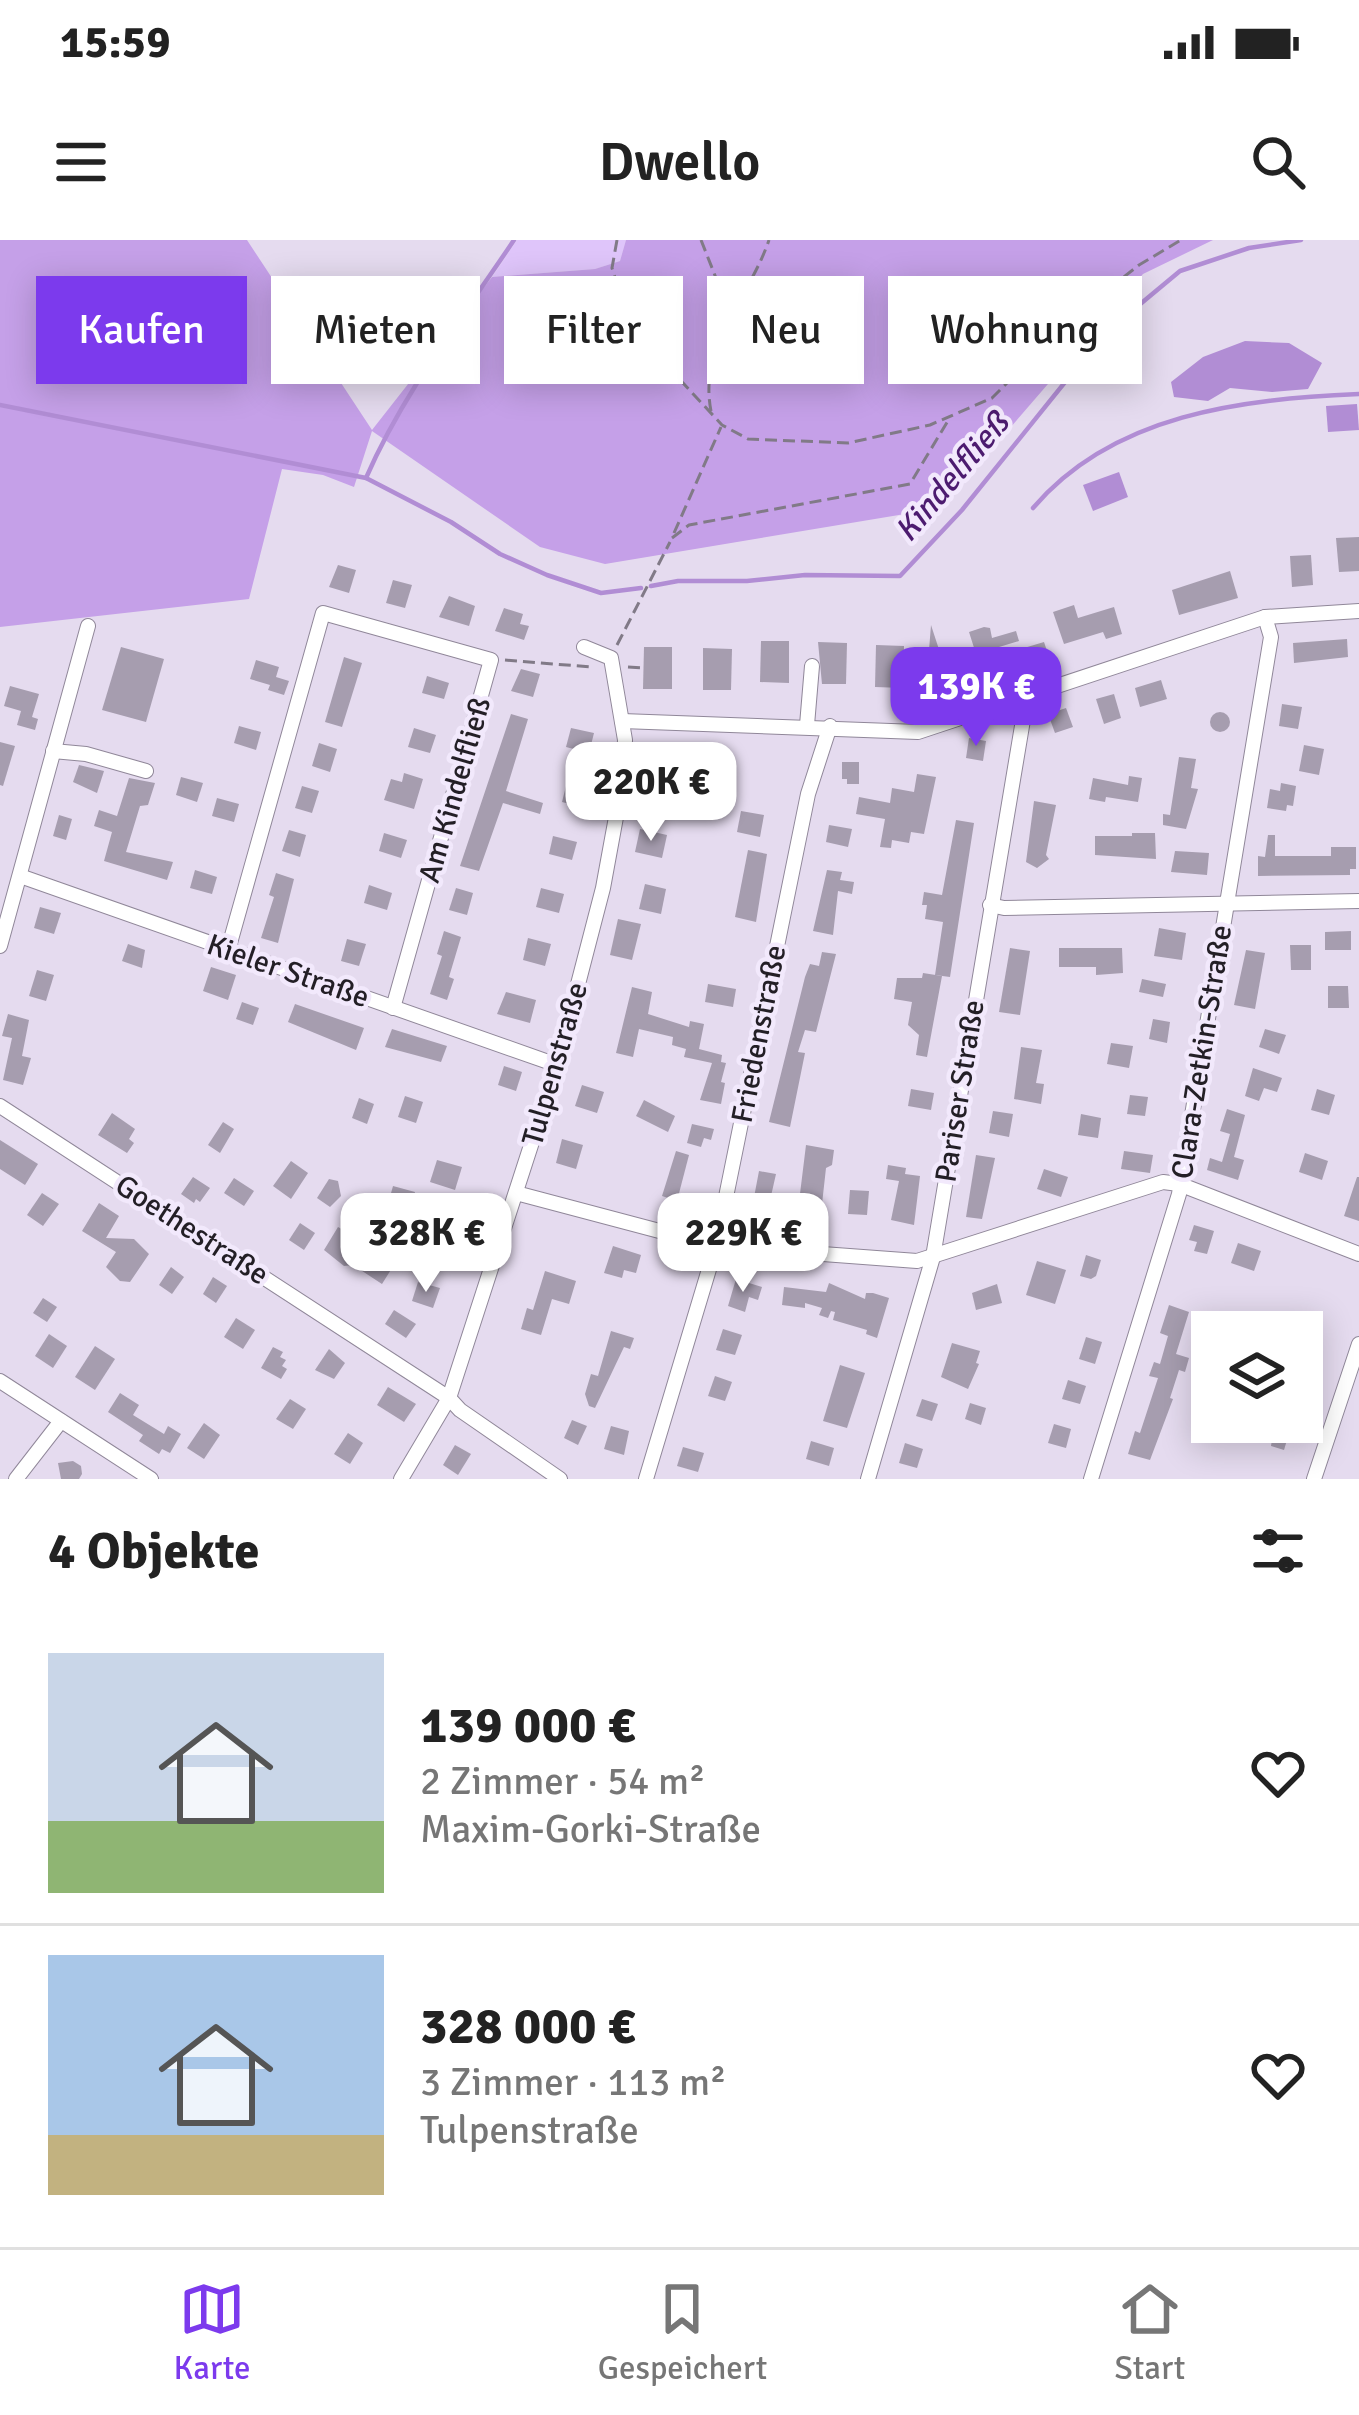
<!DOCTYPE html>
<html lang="de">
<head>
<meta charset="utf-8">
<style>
  body { margin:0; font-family:Signika,sans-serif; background:#f6f6f6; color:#222; height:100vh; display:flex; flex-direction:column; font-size:45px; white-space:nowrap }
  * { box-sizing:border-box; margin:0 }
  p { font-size:39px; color:#767676 }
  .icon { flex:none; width:66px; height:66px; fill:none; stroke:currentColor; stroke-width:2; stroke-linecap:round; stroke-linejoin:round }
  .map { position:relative; height:1239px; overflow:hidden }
  .panel { display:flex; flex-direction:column; background:#fff; flex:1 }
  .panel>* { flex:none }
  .banner { position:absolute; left:36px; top:36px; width:1287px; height:108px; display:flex; gap:24px }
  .buttons { position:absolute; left:1191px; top:1071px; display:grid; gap:24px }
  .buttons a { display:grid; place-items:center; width:132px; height:132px; border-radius:0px; background:#fff; box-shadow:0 6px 30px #0003; font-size:60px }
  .price { position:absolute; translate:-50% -102px; padding:0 27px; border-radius:24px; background:#fff; color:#222; font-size:39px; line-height:78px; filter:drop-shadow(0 3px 6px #0008) }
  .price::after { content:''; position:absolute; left:50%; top:72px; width:36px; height:27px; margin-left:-18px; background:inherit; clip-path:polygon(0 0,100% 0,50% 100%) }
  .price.active { background:#7c3aed; color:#fff }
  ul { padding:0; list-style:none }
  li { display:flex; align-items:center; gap:36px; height:300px; padding:0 48px }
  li+li { border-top:3px solid #e0e0e0 }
  li span { display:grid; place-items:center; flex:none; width:336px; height:240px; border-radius:0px; color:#555 }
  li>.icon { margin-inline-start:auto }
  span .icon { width:144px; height:144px; fill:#fffc; stroke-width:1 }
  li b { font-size:51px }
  h2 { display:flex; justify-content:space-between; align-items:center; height:144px; padding:0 48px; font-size:51px }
  .chip { padding:0 42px; border-radius:0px; background:#fff; box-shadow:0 6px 30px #0003; font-size:42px; line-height:108px }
  .chip.active { background:#7c3aed; color:#fff }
  .status { display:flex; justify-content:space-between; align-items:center; height:84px; padding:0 60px; background:#fff; direction:ltr }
  .status svg { height:33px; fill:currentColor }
  header { display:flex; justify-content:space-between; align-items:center; height:156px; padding:0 48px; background:#fff; font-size:54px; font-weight:600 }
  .dock { display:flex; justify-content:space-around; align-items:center; height:168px; border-top:3px solid #e0e0e0; background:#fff; font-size:33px; color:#767676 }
  .dock a { display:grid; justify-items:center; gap:6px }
  .dock .active { color:#7c3aed }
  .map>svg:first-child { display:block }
  .green { fill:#dfc5fa }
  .forest { fill:#c5a0e8 }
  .water { fill:#b18dd4 }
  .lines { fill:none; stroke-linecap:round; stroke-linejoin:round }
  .stream { stroke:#b18dd4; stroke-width:4.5 }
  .building { fill:#a69daf }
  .minor-casing { stroke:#908799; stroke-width:16 }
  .path { stroke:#817a87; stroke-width:3; stroke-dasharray:12 6; stroke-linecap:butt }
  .minor { stroke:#fff; stroke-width:14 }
  .labels { text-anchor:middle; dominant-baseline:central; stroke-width:9; stroke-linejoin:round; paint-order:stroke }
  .street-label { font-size:30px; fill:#231f26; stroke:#f2e9fc }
  .water-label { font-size:33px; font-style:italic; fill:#4c1b6f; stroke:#f2e9fc }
</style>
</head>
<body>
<div class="status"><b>15:59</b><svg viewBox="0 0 49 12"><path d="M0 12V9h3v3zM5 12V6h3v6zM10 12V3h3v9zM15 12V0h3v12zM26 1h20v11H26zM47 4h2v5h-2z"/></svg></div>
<header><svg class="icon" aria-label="menu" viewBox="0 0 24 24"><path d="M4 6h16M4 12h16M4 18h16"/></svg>Dwello<svg class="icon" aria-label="search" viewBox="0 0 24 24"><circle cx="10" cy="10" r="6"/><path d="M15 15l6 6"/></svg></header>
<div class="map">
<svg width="1359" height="1239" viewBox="0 0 1359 1239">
  <rect width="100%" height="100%" fill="#e5dbef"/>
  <polygon class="green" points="517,0 626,0 620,21 595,29 492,37"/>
  <polygon class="forest" points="0,0 247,0 372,190 492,37 595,29 620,21 626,0 1213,0 1143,34 941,268 605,324 540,307 372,191 354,247 323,235 282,229 249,359 0,387"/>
  <g class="water">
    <polygon points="1245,101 1289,103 1322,123 1308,149 1272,152 1230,148 1208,161 1174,157 1171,142 1203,117"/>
    <polygon points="1357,164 1359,190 1328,192 1326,166"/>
    <polygon points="1119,232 1128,257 1093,271 1083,245"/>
  </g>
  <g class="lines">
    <g class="stream">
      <polyline points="0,165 366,238 451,282 500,314 547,335 601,353 641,348"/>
      <path d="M366 238C404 151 462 78 514 0"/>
      <path d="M1033 268C1113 174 1242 159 1359 154"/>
      <polyline points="651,346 678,341 747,341 805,335 900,336 962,270 1103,95 1180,31 1249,8 1301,0"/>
    </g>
  </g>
  <g class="building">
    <polygon points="1359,297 1359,331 1339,332 1336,298"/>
    <polygon points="1311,315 1313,345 1292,347 1290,316"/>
    <polygon points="338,325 356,330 349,353 329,347"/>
    <polygon points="1230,331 1238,358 1179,375 1172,350"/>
    <polygon points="393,340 412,345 405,368 386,363"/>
    <polygon points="449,356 475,366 469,386 439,377"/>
    <polygon points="1074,365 1078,378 1114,367 1122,394 1106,399 1103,392 1064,404 1053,372"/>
    <polygon points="504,368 523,374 520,384 529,386 524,400 495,391"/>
    <polygon points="931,385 947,434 955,432 959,446 938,453 928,423"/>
    <polygon points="984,387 990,388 992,398 1016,391 1019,401 976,414 969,392"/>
    <polygon points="1347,399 1348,417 1294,423 1293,403"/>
    <polygon points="761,401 789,401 789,443 760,442"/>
    <polygon points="818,402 847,403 846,444 822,444"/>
    <polygon points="1044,402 1050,420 1030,426 1024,408"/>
    <polygon points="876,405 904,406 903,448 875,447"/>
    <polygon points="121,407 164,419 146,482 102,470"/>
    <polygon points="644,407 672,407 672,449 643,449"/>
    <polygon points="703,408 732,409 731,450 703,450"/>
    <polygon points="344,417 362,423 342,487 325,482"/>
    <polygon points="256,420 279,427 276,437 289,441 284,455 268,450 270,445 250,439"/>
    <polygon points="521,429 540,434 533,457 511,451"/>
    <polygon points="427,436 449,443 444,459 422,453"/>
    <polygon points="1161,440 1167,459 1140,467 1135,448"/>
    <polygon points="10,446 39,454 32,477 38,479 35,490 17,485 21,471 4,466"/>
    <polygon points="1114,454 1121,478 1104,484 1096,459"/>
    <polygon points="1282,464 1302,467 1298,489 1279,486"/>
    <polygon points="1066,468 1073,487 1055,493 1048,474"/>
    <circle cx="1220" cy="482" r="10"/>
    <polygon points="511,474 528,479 506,551 543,563 540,574 503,563 479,631 460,626"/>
    <polygon points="239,486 261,492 256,510 234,503"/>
    <polygon points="414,488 436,495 430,513 408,507"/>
    <polygon points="571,488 594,493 589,513 566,507"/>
    <polygon points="969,498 986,501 983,521 966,518"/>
    <polygon points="0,502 15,506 3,546 0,545"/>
    <polygon points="319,503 337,509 330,532 312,526"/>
    <polygon points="1304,505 1324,509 1319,535 1299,531"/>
    <polygon points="647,514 687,523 681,551 641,541"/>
    <polygon points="1179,517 1196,519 1191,548 1198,549 1186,589 1163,585 1163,574 1170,575"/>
    <polygon points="842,522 859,522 859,544 847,544 847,539 842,539"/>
    <polygon points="79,525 104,531 97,553 73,542"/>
    <polygon points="404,533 423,539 414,569 384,560 391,539 402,542"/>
    <polygon points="917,534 936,537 924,594 911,592 909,603 892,600 891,608 880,607 885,579 856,574 859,557 890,563 892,548 914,552"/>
    <polygon points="1129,536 1142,538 1138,562 1106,557 1105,562 1089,559 1093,538 1128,545"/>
    <polygon points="181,537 203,543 197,562 176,555"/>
    <polygon points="129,538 155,543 148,565 140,566 126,612 173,622 167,640 104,621 112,592 94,586 99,570 117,576"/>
    <polygon points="567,542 590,548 585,568 562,562"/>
    <polygon points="1281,543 1296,546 1293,566 1287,565 1286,571 1267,568 1270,549 1280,551"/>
    <polygon points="302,546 319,551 312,573 295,568"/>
    <polygon points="217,558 239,564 234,582 212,576"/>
    <polygon points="1034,561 1056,565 1046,615 1049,619 1037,628 1026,622"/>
    <polygon points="741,571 764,575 760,597 737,592"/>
    <polygon points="59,575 72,579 66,600 53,596"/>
    <polygon points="956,580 974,583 950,737 935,735 943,682 925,679 927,665 922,665 924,652 942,655"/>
    <polygon points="829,585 852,589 848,607 826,602"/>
    <polygon points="640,589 667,595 662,618 635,612"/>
    <polygon points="289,590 306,595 300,617 282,611"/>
    <polygon points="384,593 407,600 401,618 379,611"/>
    <polygon points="1132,593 1155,593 1156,619 1095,615 1095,596 1132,596"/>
    <polygon points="1268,595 1275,595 1275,616 1331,616 1331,607 1356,607 1356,629 1350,629 1350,635 1258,636 1258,616 1265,617"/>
    <polygon points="553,596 577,602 572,620 549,614"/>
    <polygon points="748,610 767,614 756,682 735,677"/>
    <polygon points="1175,611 1209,613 1207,635 1171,632"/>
    <polygon points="195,630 217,637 212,654 190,648"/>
    <polygon points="827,630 842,632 840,640 854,642 852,654 838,651 833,695 813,691"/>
    <polygon points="276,633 294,639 278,703 261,698 274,657 269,655"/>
    <polygon points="645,644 666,649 661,674 639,669"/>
    <polygon points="369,645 392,653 387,670 364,663"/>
    <polygon points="456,648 473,653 467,675 449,670"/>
    <polygon points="541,648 564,654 559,673 536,667"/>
    <polygon points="40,667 61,673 54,694 34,688"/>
    <polygon points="618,679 641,684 632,720 610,715"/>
    <polygon points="1159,688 1186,693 1182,720 1154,716"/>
    <polygon points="444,691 461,697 449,737 454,739 447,760 430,754 442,716 437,714"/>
    <polygon points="1351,691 1351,710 1325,710 1325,692"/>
    <polygon points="528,698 551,704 545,726 523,720"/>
    <polygon points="347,699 366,704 359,726 341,721"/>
    <polygon points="128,704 145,710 142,728 122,721"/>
    <polygon points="1290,705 1311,705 1311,730 1291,730"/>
    <polygon points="1010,708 1030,711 1020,775 999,772"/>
    <polygon points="1059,708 1122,708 1123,733 1096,735 1096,727 1059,727"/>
    <polygon points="1246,710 1265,713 1255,769 1234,765"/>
    <polygon points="822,712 836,714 816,792 805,790 798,812 805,813 790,887 769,882 805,737 810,724 819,726"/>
    <polygon points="211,727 236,735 228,760 203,751"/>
    <polygon points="37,730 54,735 46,761 29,756"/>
    <polygon points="923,733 942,736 927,817 916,815 919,795 908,785 912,762 894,759 897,738 922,738"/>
    <polygon points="1142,739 1166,744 1163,757 1139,752"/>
    <polygon points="708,744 736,749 733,767 705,762"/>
    <polygon points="1328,746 1348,746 1349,768 1328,768"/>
    <polygon points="632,747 652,752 648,774 689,787 690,781 704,784 699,809 722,815 721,822 726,823 721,842 725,843 721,864 700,860 712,823 684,817 686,809 672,805 673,797 639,789 633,817 616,813"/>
    <polygon points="506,752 536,760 530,783 497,774"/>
    <polygon points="242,762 259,768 253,785 236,779"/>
    <polygon points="295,764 364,788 356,810 288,782"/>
    <polygon points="8,774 29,780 22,816 31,818 23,845 3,840 12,798 2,796"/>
    <polygon points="1153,779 1170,782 1167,803 1149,799"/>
    <polygon points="392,789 447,806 441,822 385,807"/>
    <polygon points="1265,789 1286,795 1279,814 1259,807"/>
    <polygon points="1111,803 1133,806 1129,828 1107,824"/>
    <polygon points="1021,807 1042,810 1036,843 1044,844 1041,864 1014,859"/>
    <polygon points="504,826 522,832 516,851 498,845"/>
    <polygon points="1253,828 1282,838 1277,852 1264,848 1259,861 1245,856"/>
    <polygon points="582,845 604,852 597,873 575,866"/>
    <polygon points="911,849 934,853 931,870 908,866"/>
    <polygon points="1317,849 1335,855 1329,875 1311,870"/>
    <polygon points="1130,855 1148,857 1145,876 1127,874"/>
    <polygon points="405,856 423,862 416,883 398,877"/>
    <polygon points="359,858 374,864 367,884 352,878"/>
    <polygon points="644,860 675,876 668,892 636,876"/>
    <polygon points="1227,869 1245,875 1234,917 1244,920 1238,940 1207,930 1210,918 1222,922 1230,894 1220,891"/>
    <polygon points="993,871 1013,874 1009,897 989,893"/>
    <polygon points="112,873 135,889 129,899 134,903 127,913 98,895"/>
    <polygon points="1081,874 1101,878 1098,898 1078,895"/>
    <polygon points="223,882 234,889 220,913 208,905"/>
    <polygon points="692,884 714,889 711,900 704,898 701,907 687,903"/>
    <polygon points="562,899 583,905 576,929 556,923"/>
    <polygon points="0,900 38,924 25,945 0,929"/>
    <polygon points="806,905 834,910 832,925 826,928 821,973 798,970"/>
    <polygon points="676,911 689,915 677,961 662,956"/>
    <polygon points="1124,911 1153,915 1150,933 1121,929"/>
    <polygon points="1305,913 1328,921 1322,940 1299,932"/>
    <polygon points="976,915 995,918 982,979 966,977"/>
    <polygon points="437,920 462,927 455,950 430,942"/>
    <polygon points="291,921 308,933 291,959 273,946"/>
    <polygon points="888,925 906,928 905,934 920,936 914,985 891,980 899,941 886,939"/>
    <polygon points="1044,929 1068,937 1061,957 1037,949"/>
    <polygon points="759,931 776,934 771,956 778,957 773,988 760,986 758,996 747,994"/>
    <polygon points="193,937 210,948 200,962 196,959 194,963 181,954"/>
    <polygon points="1357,937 1359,937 1359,981 1344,976"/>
    <polygon points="234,938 254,951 244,966 224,953"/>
    <polygon points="329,939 338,941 341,956 330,967 317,958"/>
    <polygon points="393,946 415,952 410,971 388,964"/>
    <polygon points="850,950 869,951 867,975 848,974"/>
    <polygon points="42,953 59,964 43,986 27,975"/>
    <polygon points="99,963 119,976 106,998 134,999 149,1014 130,1042 120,1041 106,1027 116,1012 82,991"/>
    <polygon points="300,983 315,993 304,1010 289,1000"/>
    <polygon points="1194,985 1214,991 1207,1014 1194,1011 1197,1002 1189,1000"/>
    <polygon points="338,987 397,1020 382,1044 353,1025 344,1026 324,1010"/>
    <polygon points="415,994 434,1000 428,1019 409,1013"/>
    <polygon points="1238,1003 1261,1011 1254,1031 1231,1023"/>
    <polygon points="613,1006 641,1015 636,1033 624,1030 622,1038 604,1033"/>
    <polygon points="1086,1015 1101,1020 1096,1036 1091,1039 1080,1036"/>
    <polygon points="1037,1021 1066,1030 1055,1064 1026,1055"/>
    <polygon points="171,1027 184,1037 172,1054 159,1045"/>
    <polygon points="545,1031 576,1041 569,1064 552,1059 541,1095 521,1089 527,1068 533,1070"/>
    <polygon points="213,1037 227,1046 216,1063 203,1054"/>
    <polygon points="736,1039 762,1047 758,1060 749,1057 745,1072 728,1066"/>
    <polygon points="418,1042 440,1048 433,1068 412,1061"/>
    <polygon points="829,1043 865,1059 866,1053 873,1053 889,1058 877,1098 866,1094 867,1090 833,1080 835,1072 831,1071 828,1078 819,1075 822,1068 805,1063 805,1068 782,1065 784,1047 826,1052"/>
    <polygon points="997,1044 1002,1063 976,1070 972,1053"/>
    <polygon points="43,1058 57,1067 47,1082 33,1073"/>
    <polygon points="1169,1065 1189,1072 1176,1114 1189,1118 1185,1132 1179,1130 1170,1158 1173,1159 1150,1220 1128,1214 1135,1191 1140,1193 1158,1138 1149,1136 1154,1122 1160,1124 1168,1096 1160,1093"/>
    <polygon points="394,1070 416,1084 406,1098 385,1084"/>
    <polygon points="236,1078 255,1090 243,1109 224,1097"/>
    <polygon points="723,1089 742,1095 735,1115 716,1110"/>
    <polygon points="611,1091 634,1098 630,1109 624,1107 595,1168 589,1166 585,1154 591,1134 598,1136"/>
    <polygon points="49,1094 67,1106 53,1128 35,1116"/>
    <polygon points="1086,1097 1102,1102 1095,1124 1079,1119"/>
    <polygon points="1302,1101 1319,1106 1313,1125 1302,1122"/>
    <polygon points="952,1103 980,1111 976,1123 979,1124 968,1149 941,1137"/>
    <polygon points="95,1106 115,1119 95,1150 75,1137"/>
    <polygon points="273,1107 283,1112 280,1117 286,1120 282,1126 287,1129 281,1139 261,1128"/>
    <polygon points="329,1109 345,1123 334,1139 315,1130"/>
    <polygon points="840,1125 865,1133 847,1188 823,1181"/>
    <polygon points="715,1136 732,1142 725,1161 708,1156"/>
    <polygon points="1068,1140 1086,1146 1080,1164 1062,1159"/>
    <polygon points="388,1147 416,1164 404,1182 377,1165"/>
    <polygon points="120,1153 139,1165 133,1175 164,1194 168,1186 181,1194 170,1213 162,1209 159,1214 139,1201 143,1195 108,1172"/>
    <polygon points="290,1159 306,1169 293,1189 276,1179"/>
    <polygon points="922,1159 938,1164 932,1181 916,1176"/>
    <polygon points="970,1163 986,1168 981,1185 965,1179"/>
    <polygon points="572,1180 587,1186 578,1205 564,1198"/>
    <polygon points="204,1183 220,1195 204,1219 187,1208"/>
    <polygon points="1054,1184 1071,1189 1066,1208 1048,1203"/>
    <polygon points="1274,1185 1290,1190 1284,1210 1271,1206"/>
    <polygon points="611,1186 629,1191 624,1215 604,1209"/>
    <polygon points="348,1193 363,1203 350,1224 334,1214"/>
    <polygon points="811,1201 834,1208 829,1226 806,1219"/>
    <polygon points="905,1203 923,1209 917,1228 899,1223"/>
    <polygon points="455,1205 471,1214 458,1235 443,1225"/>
    <polygon points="683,1207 704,1213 698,1232 677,1226"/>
    <polygon points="73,1221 81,1226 82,1234 79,1239 61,1239 58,1223"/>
  </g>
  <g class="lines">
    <g class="minor-casing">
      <g id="minor">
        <polyline points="622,481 918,492 1265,377 1359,371"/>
        <polyline points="807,485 812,426"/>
        <polyline points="53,511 86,514 146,531"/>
        <polyline points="20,636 557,825"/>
        <polyline points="990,665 1004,668 1359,661"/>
        <polyline points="0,706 88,386"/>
        <polyline points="228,710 323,373 491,420 393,768"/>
        <polyline points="0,866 449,1158 460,1170 560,1239"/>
        <polyline points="516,953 716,1006 917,1021 1163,942 1179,944 1359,1014"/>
        <polyline points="0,1141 151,1239"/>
        <polyline points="16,1239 61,1181"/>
        <polyline points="401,1239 449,1158 557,825 603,648 623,539 625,500 611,418 584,407"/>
        <polyline points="646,1239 716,1006 808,554 830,486"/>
        <polyline points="868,1239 933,1017 1024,474 1019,458"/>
        <polyline points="1091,1239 1179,954 1271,397 1265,377"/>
        <polyline points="1314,1239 1359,1104"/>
      </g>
    </g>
    <g class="path">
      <polyline points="617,0 612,28 627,75 645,102 722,185 748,199 848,203 930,185 992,158 1074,76 1139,25 1181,0"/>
      <polyline points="701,0 731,76"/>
      <path d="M711 171C698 105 749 59 769 0"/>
      <polyline points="674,293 721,187"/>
      <polyline points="672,298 689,285 910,244 949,179"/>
      <polyline points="617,405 670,302"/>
      <polyline points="505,420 591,427"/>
      <polyline points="628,427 644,428"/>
      <polyline points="638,505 684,514"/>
    </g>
    <use href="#minor" class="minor"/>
  </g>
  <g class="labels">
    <g class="street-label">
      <text transform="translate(455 550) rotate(-74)">Am Kindelfließ</text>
      <text transform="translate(288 731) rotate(19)">Kieler Straße</text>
      <text transform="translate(759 794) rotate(-79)">Friedenstraße</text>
      <text transform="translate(1202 812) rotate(-81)">Clara-Zetkin-Straße</text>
      <text transform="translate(555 824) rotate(-74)">Tulpenstraße</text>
      <text transform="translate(960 851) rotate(-81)">Pariser Straße</text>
      <text transform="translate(192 990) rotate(33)">Goethestraße</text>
    </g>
    <g class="water-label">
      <text transform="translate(952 237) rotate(-50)">Kindelfließ</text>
    </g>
  </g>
</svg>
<div class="buttons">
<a><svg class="icon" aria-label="layers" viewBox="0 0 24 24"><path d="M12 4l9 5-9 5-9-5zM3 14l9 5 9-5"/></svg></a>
</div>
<b class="price active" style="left:976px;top:509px">139K €</b>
<b class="price" style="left:651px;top:604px">220K €</b>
<b class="price" style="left:426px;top:1055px">328K €</b>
<b class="price" style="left:743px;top:1055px">229K €</b>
<div class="banner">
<a class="chip active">Kaufen</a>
<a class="chip">Mieten</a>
<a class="chip">Filter</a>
<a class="chip">Neu</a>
<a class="chip">Wohnung</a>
</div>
</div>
<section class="panel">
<h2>4 Objekte<svg class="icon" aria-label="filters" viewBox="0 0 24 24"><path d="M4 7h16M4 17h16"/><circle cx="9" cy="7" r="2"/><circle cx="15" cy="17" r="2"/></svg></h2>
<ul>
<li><span style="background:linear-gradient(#c9d6e8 70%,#8fb573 0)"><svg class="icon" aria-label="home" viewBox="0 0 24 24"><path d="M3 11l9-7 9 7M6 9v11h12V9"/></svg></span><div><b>139 000 €</b><p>2 Zimmer · 54 m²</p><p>Maxim-Gorki-Straße</p></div><svg class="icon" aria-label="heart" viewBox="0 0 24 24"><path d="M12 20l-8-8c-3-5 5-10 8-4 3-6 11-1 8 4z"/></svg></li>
<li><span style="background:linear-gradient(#a9c7e8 75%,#c2b280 0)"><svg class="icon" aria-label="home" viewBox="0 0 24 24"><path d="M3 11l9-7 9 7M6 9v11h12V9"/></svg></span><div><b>328 000 €</b><p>3 Zimmer · 113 m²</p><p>Tulpenstraße</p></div><svg class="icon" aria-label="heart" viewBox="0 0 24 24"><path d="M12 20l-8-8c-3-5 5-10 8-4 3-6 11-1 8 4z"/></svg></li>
</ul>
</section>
<nav class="dock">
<a class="active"><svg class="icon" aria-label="map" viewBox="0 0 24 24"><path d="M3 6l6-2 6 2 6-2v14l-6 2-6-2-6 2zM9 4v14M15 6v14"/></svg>Karte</a>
<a><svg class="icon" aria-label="saved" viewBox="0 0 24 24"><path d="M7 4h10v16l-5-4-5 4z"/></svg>Gespeichert</a>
<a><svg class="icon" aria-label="home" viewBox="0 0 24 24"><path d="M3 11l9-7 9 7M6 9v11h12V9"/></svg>Start</a>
</nav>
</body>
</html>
